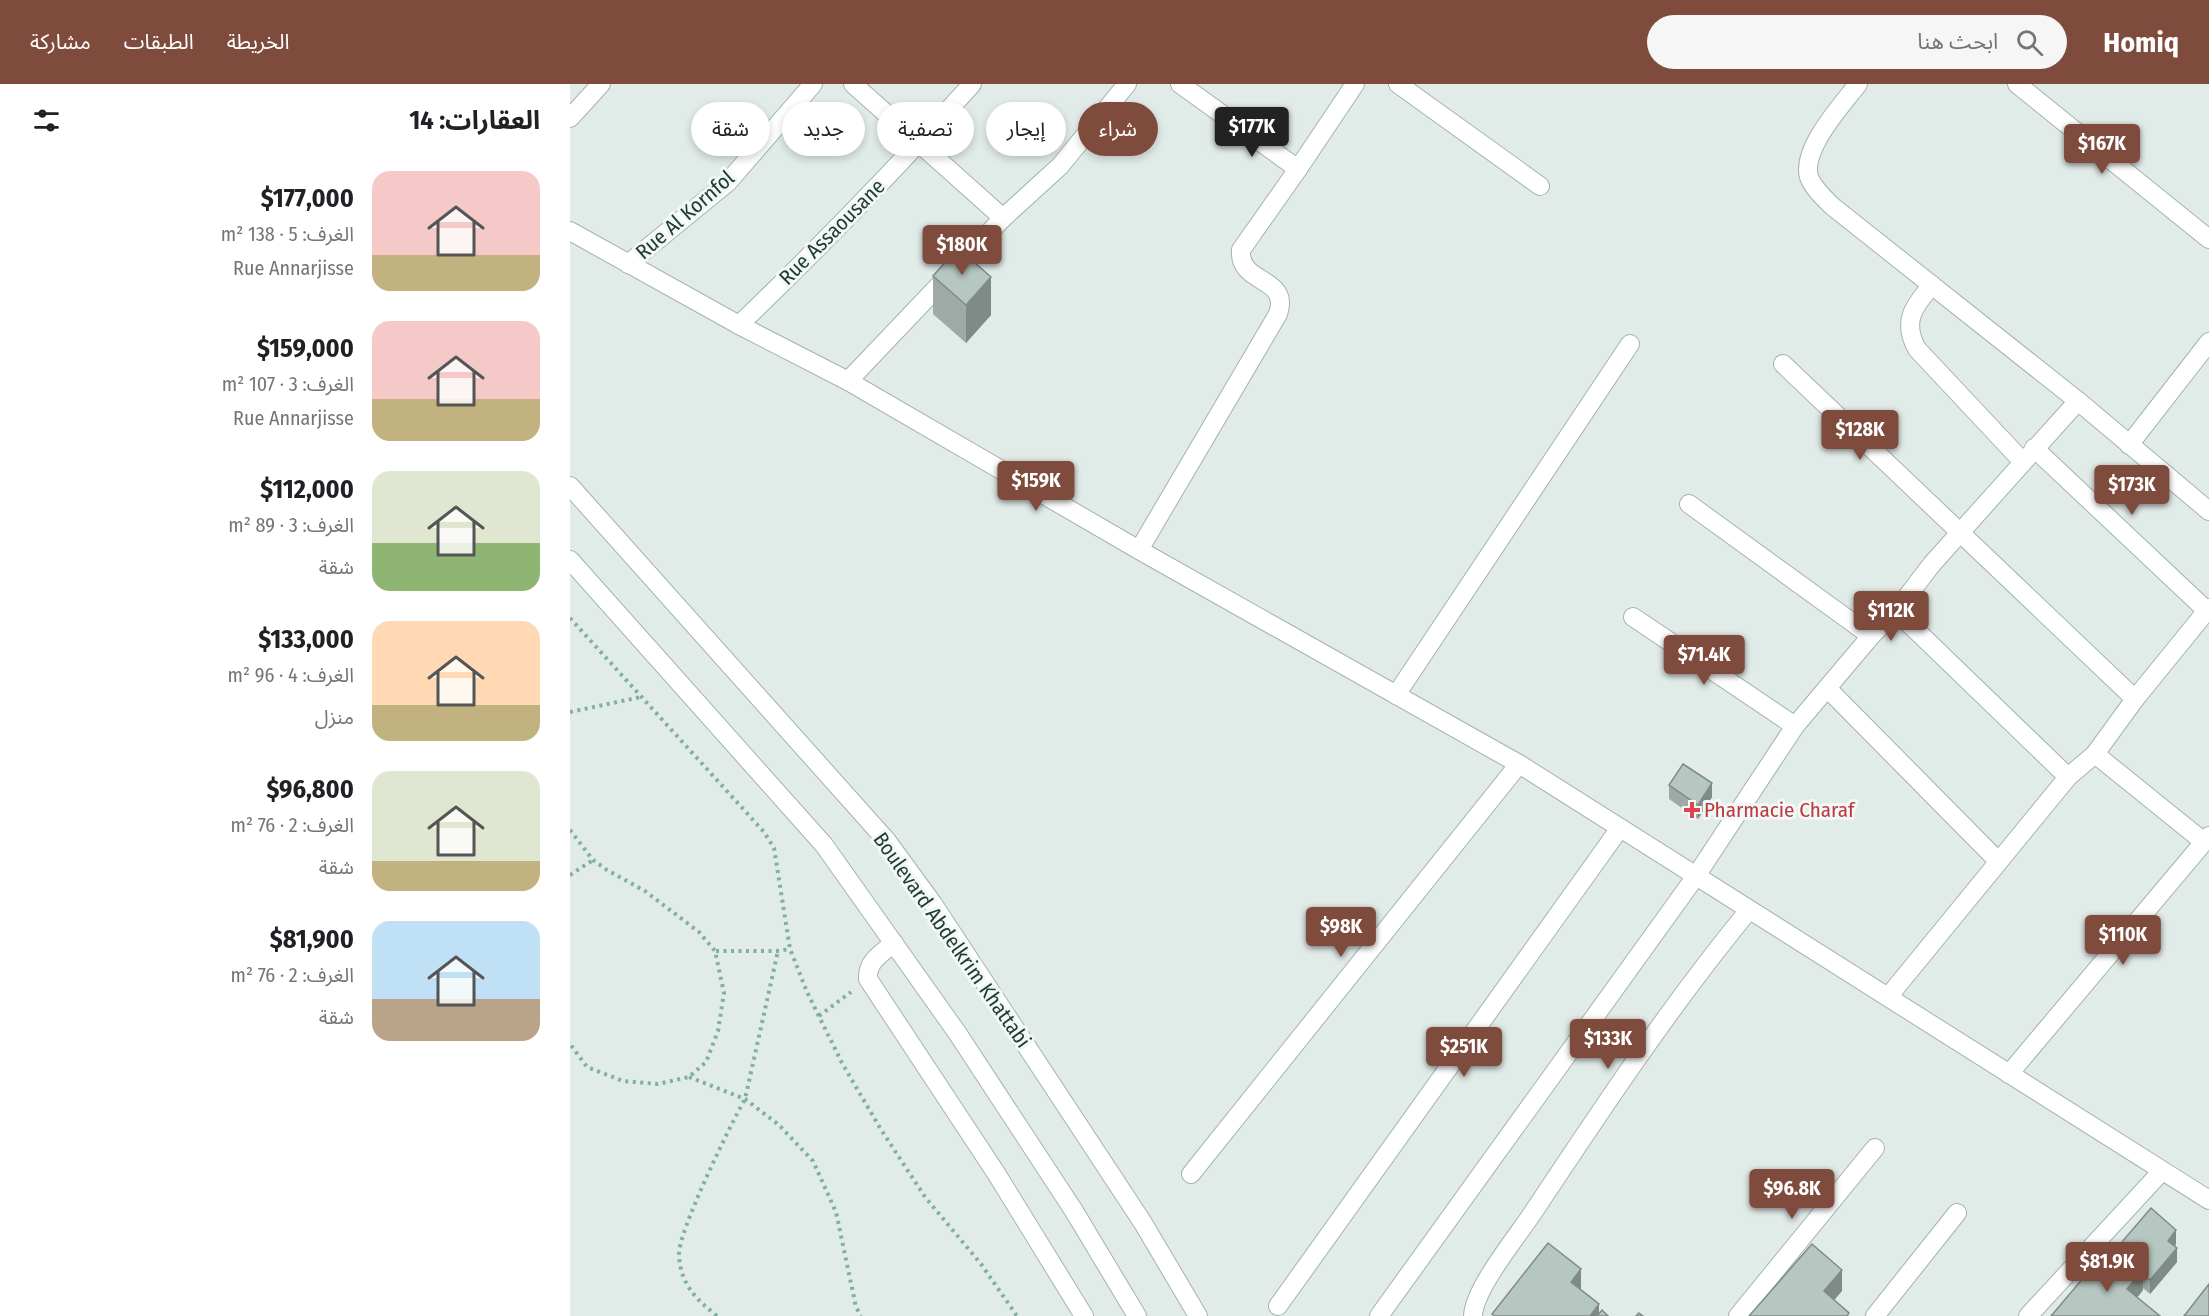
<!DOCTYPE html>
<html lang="ar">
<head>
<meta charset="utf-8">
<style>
  body { margin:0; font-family:"Fira Sans Condensed","Noto Sans Arabic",sans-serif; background:#f6f6f6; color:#202124; direction:rtl; height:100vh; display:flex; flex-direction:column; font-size:22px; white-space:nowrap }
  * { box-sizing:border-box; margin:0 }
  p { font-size:20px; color:#757577 }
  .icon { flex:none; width:33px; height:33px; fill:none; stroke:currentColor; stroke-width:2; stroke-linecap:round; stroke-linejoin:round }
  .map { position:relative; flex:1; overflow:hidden; direction:ltr }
  .sheet { display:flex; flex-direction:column; background:#fff; width:570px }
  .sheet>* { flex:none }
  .hud { position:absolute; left:18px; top:18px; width:570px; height:54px; direction:rtl; display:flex; gap:12px }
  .price { position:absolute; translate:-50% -51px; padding:0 14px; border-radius:6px; background:#7e4b3c; color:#fff; font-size:20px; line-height:39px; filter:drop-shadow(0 2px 3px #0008) }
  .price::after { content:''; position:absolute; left:50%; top:36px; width:18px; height:14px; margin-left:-9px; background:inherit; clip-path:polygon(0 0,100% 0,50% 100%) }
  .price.active { background:#222; color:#fff }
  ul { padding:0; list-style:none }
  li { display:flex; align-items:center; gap:18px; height:150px; padding:0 30px }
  li span { display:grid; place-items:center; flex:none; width:168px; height:120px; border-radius:18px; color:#555 }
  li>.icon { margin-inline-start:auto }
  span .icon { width:72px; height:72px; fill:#fffc; stroke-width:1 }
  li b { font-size:26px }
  h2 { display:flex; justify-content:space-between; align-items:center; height:72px; padding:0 30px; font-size:26px }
  .chip { padding:0 21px; border-radius:27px; background:#fff; box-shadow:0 3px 9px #0003; font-size:21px; line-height:54px }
  .chip.active { background:#7e4b3c; color:#fff }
  header { display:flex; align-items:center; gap:36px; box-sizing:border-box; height:84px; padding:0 30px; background:#7e4b3c; color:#fff }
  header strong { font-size:28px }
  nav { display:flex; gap:33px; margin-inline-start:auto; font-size:21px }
  .search { width:420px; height:54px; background:#f6f6f6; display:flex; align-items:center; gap:15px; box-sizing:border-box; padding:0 21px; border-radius:33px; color:#757577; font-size:22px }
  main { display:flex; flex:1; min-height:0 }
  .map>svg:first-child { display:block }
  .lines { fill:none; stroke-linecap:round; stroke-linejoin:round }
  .minor-casing { stroke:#a4b3ae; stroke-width:20 }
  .path { stroke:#81afa1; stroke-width:4; stroke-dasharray:3 4.5; stroke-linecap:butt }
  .minor { stroke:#fff; stroke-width:18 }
  .wall { fill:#9daaa5 }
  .shaded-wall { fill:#7f8b86 }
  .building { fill:#b6c6c0; stroke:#7f8b86; stroke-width:1.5 }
  .health-dot { fill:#e0444e; stroke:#f1f8f5; stroke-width:2 }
  .labels { text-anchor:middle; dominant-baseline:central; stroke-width:6; stroke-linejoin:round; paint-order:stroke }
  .street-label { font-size:21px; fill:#213c35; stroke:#f1f8f5 }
  .health-label { font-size:21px; fill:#be3a42; stroke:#f1f8f5; text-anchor:start }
</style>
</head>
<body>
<header>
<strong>Homiq</strong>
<div class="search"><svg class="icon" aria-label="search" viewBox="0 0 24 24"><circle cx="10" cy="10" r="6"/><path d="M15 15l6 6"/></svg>ابحث هنا</div>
<nav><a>الخريطة</a><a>الطبقات</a><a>مشاركة</a></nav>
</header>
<main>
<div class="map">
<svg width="1639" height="1232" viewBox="0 0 1639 1232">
  <rect width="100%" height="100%" fill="#e1ebe7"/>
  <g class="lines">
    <g class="minor-casing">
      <g id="minor">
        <polyline points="283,0 433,134"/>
        <polyline points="610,0 728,85 785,0"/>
        <polyline points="828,0 970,102"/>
        <path d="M1288 0C1272 21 1231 65 1239 93 1243 104 1254 114 1262 122L1508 317 1639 427"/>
        <polyline points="1447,0 1639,155"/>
        <polyline points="0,34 31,0"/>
        <polyline points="0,147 169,241 278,297 569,466 949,680 1639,1116"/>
        <polyline points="58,180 158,98 243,0"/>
        <path d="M1362 201C1343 223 1332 238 1347 265L1453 378"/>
        <path d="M169 241C250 163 327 84 402 0"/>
        <polyline points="1213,280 1565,615"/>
        <polyline points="278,297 433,134 490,82 557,0"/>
        <polyline points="1559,361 1639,258"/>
        <polyline points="1464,364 1636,526"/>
        <polyline points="0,402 317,757 363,820 573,1139 628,1232"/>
        <polyline points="1119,420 1301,552"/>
        <path d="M569 466 708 230C721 192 668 201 671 166L728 85"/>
        <polyline points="0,476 254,761 388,950 504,1127 567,1232"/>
        <polyline points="1326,527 1498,693"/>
        <polyline points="1063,533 1225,642"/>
        <polyline points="1257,604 1428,777"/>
        <polyline points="826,611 1060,260"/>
        <polyline points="1525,670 1634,758"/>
        <path d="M324 859C311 870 297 877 298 895L426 1089 514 1232"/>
        <polyline points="1318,913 1498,693 1525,670 1565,615 1639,524"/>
        <polyline points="1439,990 1639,752"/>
        <polyline points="621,1090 949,680"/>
        <polyline points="708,1222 1050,744"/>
        <polyline points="809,1232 1126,792 1225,642 1301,552 1326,527 1362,480 1508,317"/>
        <path d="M903 1232C904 1205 946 1154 962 1130 1031 1026 1100 922 1179 826"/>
        <polyline points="1168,1232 1305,1064"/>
        <polyline points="1305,1232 1387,1129"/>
        <polyline points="1458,1232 1592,1087"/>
      </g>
    </g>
    <g class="path">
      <polyline points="0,534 194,748 204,764 220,865 237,908 272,979 310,1044 355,1113 411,1180 447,1232"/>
      <polyline points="0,628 71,613"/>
      <polyline points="0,746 23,776 37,786 75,807 129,848 145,867 154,909 148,947 136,978 119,993 88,1000 53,997 17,983 0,960"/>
      <polyline points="0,791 23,776"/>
      <polyline points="146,867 208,867 220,865"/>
      <polyline points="249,932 281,908"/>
      <polyline points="119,993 175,1015 209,1041 243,1077 266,1128 286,1223 291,1232"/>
      <path d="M147 1232C126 1215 111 1201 109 1172 107 1149 161 1040 175 1015L208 867"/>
    </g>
    <use href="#minor" class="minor"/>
  </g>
  <g class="wall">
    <polygon points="363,192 421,231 396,259 363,230"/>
    <polygon points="1099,701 1142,713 1128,735 1099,715"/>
    <polygon points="1606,1160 1605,1163 1607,1178 1580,1210 1573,1204 1573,1206 1568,1213 1536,1188 1545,1177 1545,1166"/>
  </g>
  <g class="shaded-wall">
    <polygon points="421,193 421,231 396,259 396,221"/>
    <polygon points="1142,699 1142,713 1128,735 1128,721"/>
    <polygon points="1606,1146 1606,1160 1598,1171 1598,1157"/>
    <polygon points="1607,1164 1607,1178 1580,1210 1580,1196"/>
    <polygon points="1011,1185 1011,1206 1001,1198"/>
    <polygon points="1272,1186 1272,1207 1254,1228 1254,1207"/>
    <polygon points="1573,1186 1573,1206 1557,1225 1557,1205"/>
    <polygon points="1029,1220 1029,1232 1020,1232"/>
  </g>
  <g class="building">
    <polygon points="388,164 421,193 396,221 363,192"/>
    <polygon points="1113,680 1142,699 1128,721 1099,701"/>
    <polygon points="1581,1124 1606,1146 1598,1157 1607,1164 1580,1196 1573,1190 1573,1186 1553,1168 1551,1170 1545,1166"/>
    <polygon points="978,1159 1011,1185 1001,1198 1029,1220 1020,1232 925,1232 922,1230"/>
    <polygon points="1242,1160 1272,1186 1254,1207 1279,1229 1277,1232 1179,1232"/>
    <polygon points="1553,1168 1573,1186 1557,1205 1590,1232 1481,1232 1526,1179 1536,1188"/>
    <polygon points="1639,1200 1639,1232 1614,1232"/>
    <polygon points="1032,1226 1038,1232 1027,1232"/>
    <polygon points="1069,1229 1073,1232 1066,1232"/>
  </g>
  <path class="health-dot" d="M1119 717h6v6h6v6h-6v6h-6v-6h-6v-6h6z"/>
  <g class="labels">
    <g class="street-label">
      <text transform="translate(115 131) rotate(-41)">Rue Al Kornfol</text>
      <text transform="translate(262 148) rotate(-45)">Rue Assaousane</text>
      <text transform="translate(382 856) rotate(55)">Boulevard Abdelkrim Khattabi</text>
    </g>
    <g class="health-label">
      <text x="1134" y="726">Pharmacie Charaf</text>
    </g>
  </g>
</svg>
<b class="price active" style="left:682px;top:74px">$177K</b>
<b class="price" style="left:1532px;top:91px">$167K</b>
<b class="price" style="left:392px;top:192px">$180K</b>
<b class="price" style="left:1290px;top:377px">$128K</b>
<b class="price" style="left:466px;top:428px">$159K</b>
<b class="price" style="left:1562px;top:432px">$173K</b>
<b class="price" style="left:1321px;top:558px">$112K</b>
<b class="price" style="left:1134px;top:602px">$71.4K</b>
<b class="price" style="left:771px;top:874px">$98K</b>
<b class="price" style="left:1553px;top:882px">$110K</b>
<b class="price" style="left:1038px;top:986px">$133K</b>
<b class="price" style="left:894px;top:994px">$251K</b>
<b class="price" style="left:1222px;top:1136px">$96.8K</b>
<b class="price" style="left:1537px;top:1209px">$81.9K</b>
<div class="hud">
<a class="chip active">شراء</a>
<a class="chip">إيجار</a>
<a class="chip">تصفية</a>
<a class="chip">جديد</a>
<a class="chip">شقة</a>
</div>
</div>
<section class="sheet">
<h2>العقارات: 14<svg class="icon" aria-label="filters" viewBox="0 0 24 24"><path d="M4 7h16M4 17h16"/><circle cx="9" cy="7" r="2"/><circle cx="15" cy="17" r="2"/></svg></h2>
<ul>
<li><span style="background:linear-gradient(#f6c9c9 70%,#c2b280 0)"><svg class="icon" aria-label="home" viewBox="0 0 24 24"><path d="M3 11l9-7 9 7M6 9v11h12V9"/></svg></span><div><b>$177,000</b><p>الغرف: 5 · 138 m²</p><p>Rue Annarjisse</p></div></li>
<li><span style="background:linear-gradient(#f6c9c9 65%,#c2b280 0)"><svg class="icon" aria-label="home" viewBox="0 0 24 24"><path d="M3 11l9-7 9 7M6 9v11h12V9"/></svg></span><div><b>$159,000</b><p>الغرف: 3 · 107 m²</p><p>Rue Annarjisse</p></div></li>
<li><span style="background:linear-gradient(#dfe7d0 60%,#8fb573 0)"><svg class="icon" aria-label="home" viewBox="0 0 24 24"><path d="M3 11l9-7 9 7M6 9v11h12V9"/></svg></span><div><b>$112,000</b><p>الغرف: 3 · 89 m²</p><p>شقة</p></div></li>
<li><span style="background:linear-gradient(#ffd9b3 70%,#c2b280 0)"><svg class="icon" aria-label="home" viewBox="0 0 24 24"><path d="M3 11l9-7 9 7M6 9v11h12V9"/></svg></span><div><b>$133,000</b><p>الغرف: 4 · 96 m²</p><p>منزل</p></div></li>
<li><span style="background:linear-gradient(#dfe7d0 75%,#c2b280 0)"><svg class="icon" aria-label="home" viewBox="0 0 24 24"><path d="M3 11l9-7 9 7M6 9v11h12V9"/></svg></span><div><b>$96,800</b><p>الغرف: 2 · 76 m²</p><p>شقة</p></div></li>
<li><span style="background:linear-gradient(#bfe0f5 65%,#b9a48a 0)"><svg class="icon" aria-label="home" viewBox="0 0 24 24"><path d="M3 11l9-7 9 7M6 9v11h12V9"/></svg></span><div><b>$81,900</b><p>الغرف: 2 · 76 m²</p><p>شقة</p></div></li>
</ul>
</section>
</main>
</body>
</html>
